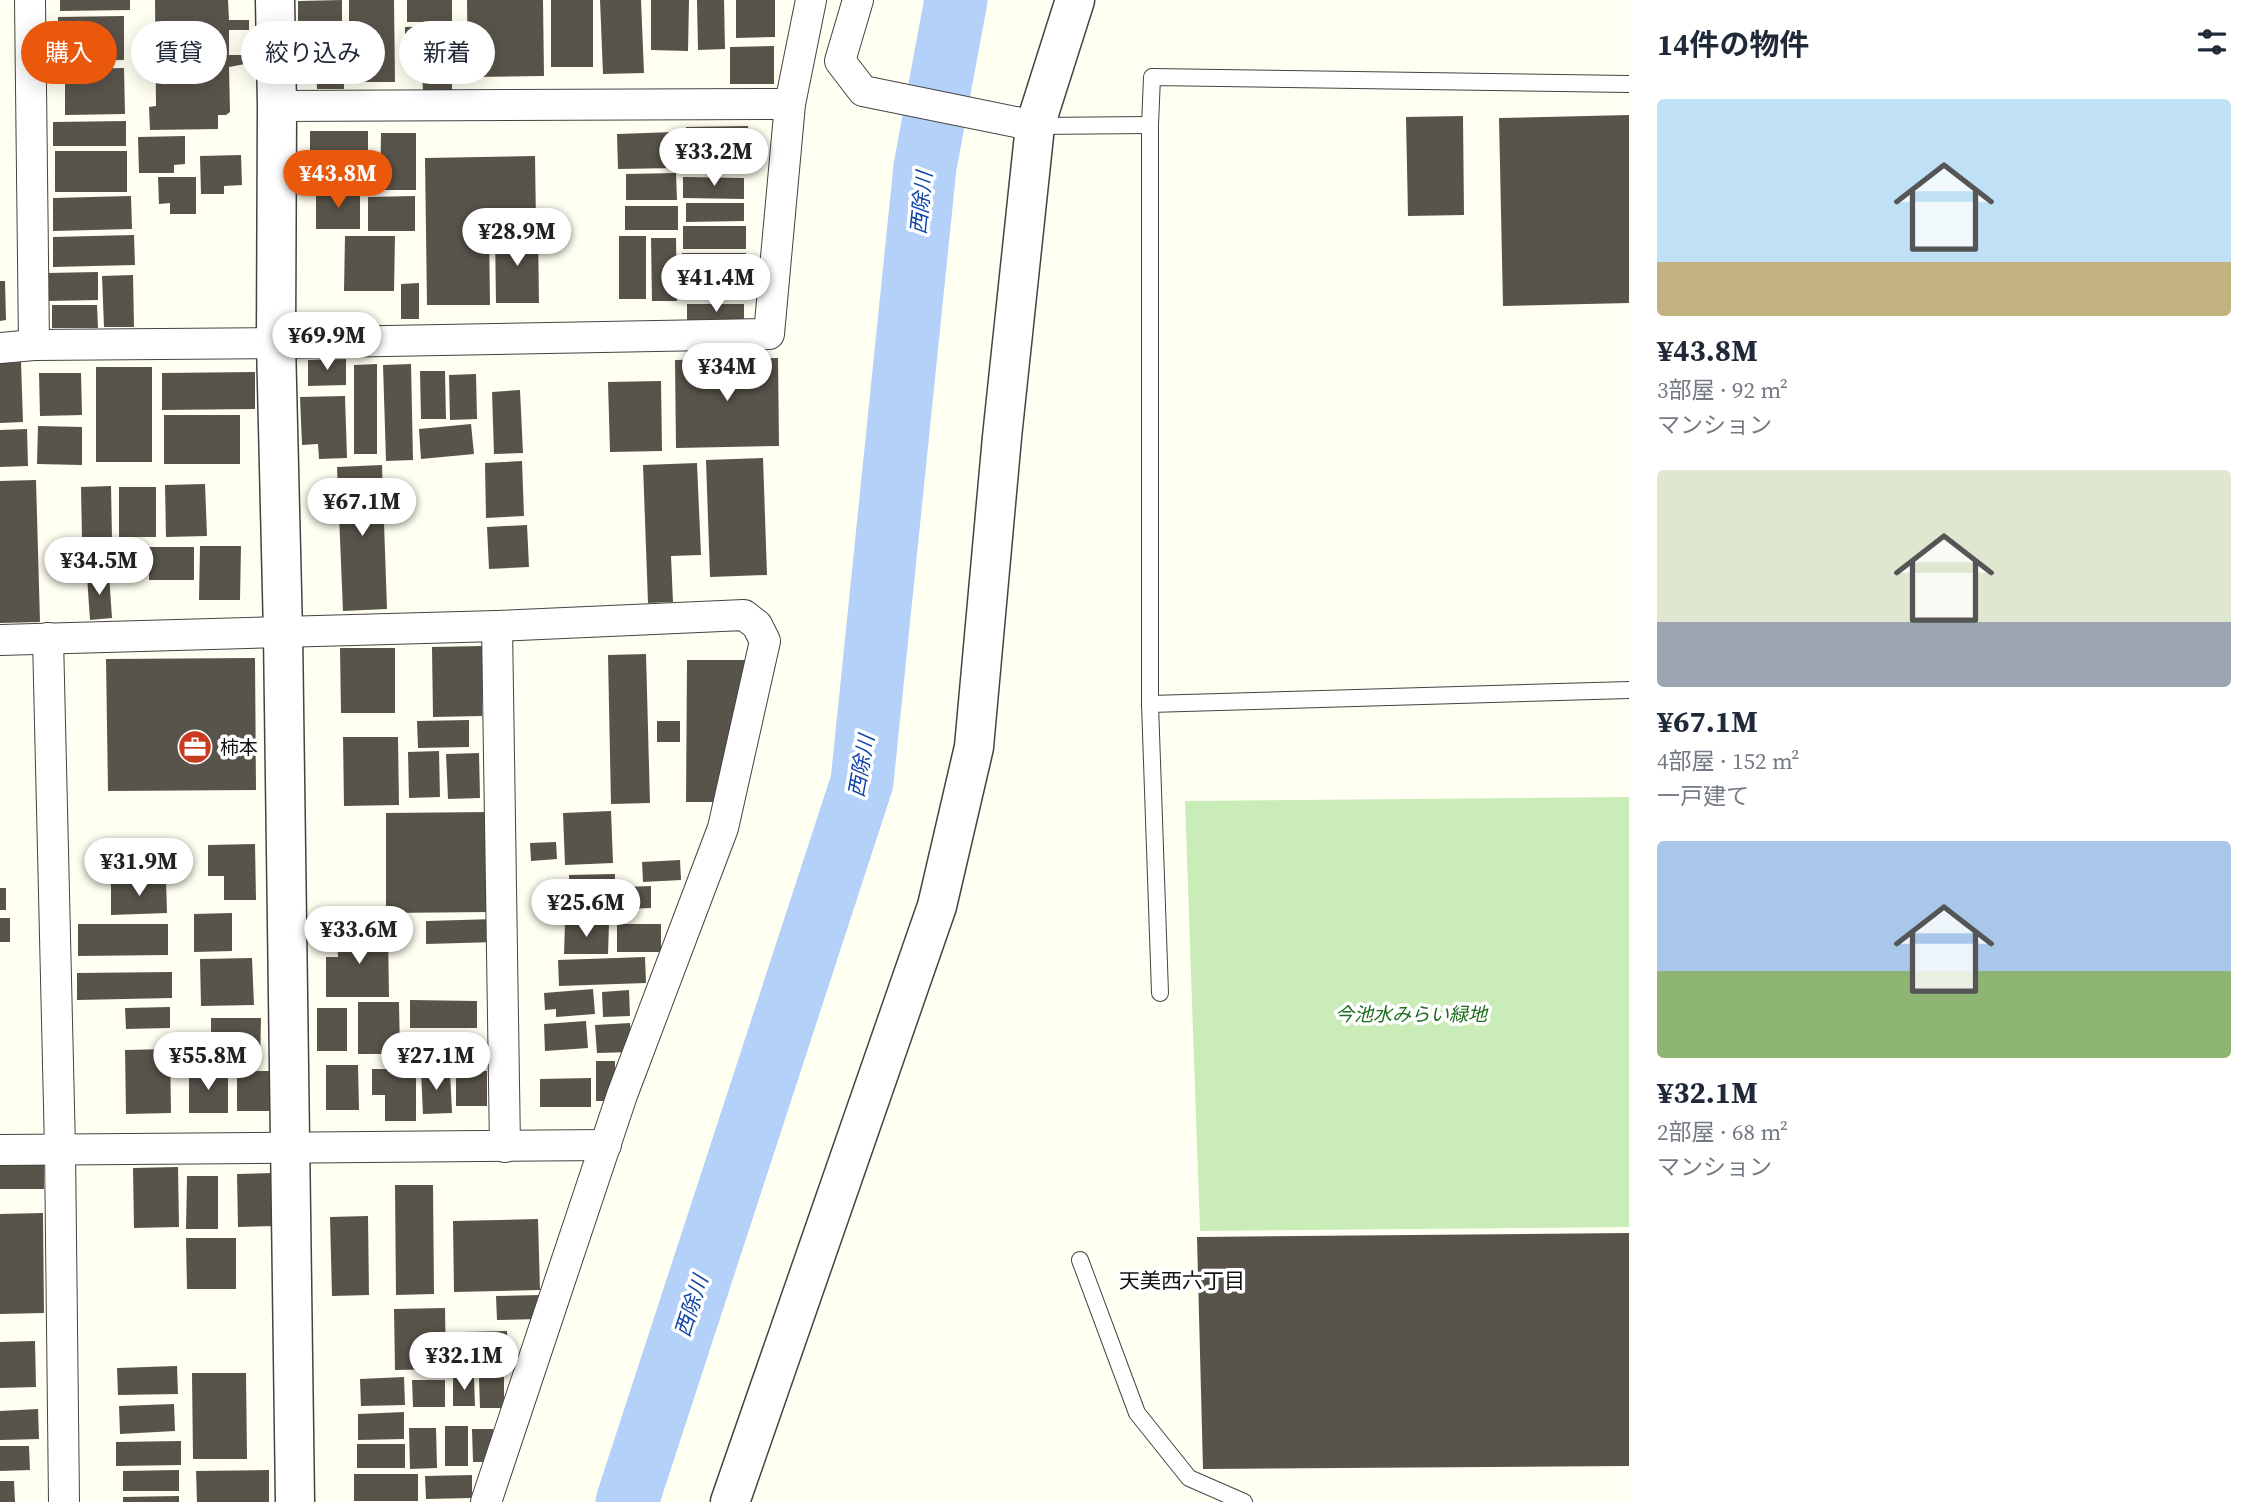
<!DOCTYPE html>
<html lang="ja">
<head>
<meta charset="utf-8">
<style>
  body { margin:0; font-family:"Source Serif 4","Noto Sans JP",serif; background:#f2f2f3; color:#1f2937; height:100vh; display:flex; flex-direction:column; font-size:26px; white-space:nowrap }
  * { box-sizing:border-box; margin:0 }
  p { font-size:23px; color:#747a83 }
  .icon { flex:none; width:38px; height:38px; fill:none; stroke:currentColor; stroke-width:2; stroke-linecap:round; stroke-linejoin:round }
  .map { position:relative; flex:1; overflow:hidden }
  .details { display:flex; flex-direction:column; background:#fff; width:630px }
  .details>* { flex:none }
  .hud { position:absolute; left:21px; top:21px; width:665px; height:63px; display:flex; gap:14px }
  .price { position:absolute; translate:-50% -60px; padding:0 16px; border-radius:24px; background:#fff; color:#222; font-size:23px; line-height:46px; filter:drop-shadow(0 2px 4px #0008) }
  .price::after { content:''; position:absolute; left:50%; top:42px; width:21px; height:16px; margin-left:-10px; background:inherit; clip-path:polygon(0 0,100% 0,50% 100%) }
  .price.active { background:#ea580c; color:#fff }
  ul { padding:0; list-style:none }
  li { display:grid; align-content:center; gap:14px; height:371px; padding:0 28px }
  li span { display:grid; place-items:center; height:217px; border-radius:7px; color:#555 }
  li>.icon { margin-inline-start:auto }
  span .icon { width:126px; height:126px; fill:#fffc; stroke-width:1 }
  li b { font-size:30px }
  h2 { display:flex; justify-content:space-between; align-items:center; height:84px; padding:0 28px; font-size:30px }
  .tag { padding:0 24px; border-radius:32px; background:#fff; box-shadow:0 4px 18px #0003; font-size:24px; line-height:63px }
  .tag.active { background:#ea580c; color:#fff }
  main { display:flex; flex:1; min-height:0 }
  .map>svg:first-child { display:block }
  .green { fill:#c9ecb9 }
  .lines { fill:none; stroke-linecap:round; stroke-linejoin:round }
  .river { stroke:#b4d1f9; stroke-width:63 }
  .building { fill:#59544b }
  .service-casing { stroke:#434343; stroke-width:18 }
  .minor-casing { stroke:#434343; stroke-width:32 }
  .tertiary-casing { stroke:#434343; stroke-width:41 }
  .service { stroke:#fff; stroke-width:16 }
  .minor { stroke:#fff; stroke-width:30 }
  .tertiary { stroke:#fff; stroke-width:38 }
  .labels { text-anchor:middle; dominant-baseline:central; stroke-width:7; stroke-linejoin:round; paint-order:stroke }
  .poi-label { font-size:19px; fill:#101010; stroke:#fff; text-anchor:start }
  .park-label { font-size:19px; font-style:italic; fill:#1c6c1c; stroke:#fff }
  .water-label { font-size:21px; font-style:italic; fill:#1146a9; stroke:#fff }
  .neighbourhood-label { font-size:21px; fill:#101010; stroke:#fff }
</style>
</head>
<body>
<main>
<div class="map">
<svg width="1629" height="1502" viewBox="0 0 1629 1502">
  <rect width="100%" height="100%" fill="#fffff2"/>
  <polygon class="green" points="1629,797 1629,1227 1200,1231 1185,801"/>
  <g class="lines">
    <polyline class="river" points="627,1502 862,782 925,167 956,0"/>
  </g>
  <g class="building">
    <polygon points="60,0 130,0 130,10 60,11"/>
    <polygon points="155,0 228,0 229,20 249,20 249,30 229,30 229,55 242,55 245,56 245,64 229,67 230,112 226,115 218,115 218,129 150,130 149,107 156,106"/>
    <polygon points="342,0 342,23 298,23 298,1"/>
    <polygon points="349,0 394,0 395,82 361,82 360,27 349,27"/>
    <rect x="407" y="0" width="45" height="22"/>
    <polygon points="467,0 543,0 544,76 468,77"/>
    <rect x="551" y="0" width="42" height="67"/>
    <polygon points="600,0 641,0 644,73 603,74"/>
    <polygon points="651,0 689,0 688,51 651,50"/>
    <polygon points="697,0 724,0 725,49 698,50"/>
    <polygon points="736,0 775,0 775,37 736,38"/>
    <polygon points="124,16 124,60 58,61 58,17"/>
    <polygon points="451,26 452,54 405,54 405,27"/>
    <polygon points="297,28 343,28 344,89 317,89 316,64 298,64"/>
    <polygon points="774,46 774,84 730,84 730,47"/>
    <polygon points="422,59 452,59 452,96 423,96"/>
    <polygon points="124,68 125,114 65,115 65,69"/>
    <polygon points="1629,115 1629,303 1503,306 1499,118"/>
    <polygon points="1463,116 1464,215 1408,216 1406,117"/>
    <polygon points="126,121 126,146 53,146 53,122"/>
    <polygon points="748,126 749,147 686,148 686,127"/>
    <polygon points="310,131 368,131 368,157 310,156"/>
    <polygon points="675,132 676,168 618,169 617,134"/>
    <polygon points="381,133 416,133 416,190 380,190"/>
    <polygon points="185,136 185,164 174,165 174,173 139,173 138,137"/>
    <rect x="55" y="151" width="72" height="41"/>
    <polygon points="747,154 747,173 682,174 681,155"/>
    <polygon points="241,155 242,185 224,186 224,194 201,194 200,156"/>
    <polygon points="535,156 536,224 489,225 490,305 427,305 425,158"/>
    <polygon points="367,160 367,185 310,185 310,161"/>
    <polygon points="676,173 677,200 626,200 626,174"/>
    <polygon points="158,177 196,177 196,214 170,214 170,203 159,204"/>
    <polygon points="683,177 744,178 744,199 683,198"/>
    <rect x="316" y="191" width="44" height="38"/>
    <polygon points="131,196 132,229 53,231 53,198"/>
    <polygon points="415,196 415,231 368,231 368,197"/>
    <polygon points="686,203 744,203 744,221 686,222"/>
    <rect x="625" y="206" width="53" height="24"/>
    <rect x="683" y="226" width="63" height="23"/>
    <polygon points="495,232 538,232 539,303 496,303"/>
    <polygon points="134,235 135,265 53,267 53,237"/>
    <polygon points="345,236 395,236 394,291 344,291"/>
    <rect x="619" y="236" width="27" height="63"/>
    <polygon points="651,238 676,238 677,301 652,301"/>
    <polygon points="682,253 746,253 746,273 683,274"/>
    <polygon points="98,272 98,300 47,301 47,273"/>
    <polygon points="133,275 134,327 104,327 102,276"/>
    <polygon points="685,279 745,280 745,300 685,299"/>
    <polygon points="0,281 5,281 6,320 0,321"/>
    <polygon points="419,283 419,319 401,319 401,284"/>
    <rect x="687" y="304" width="57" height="21"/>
    <polygon points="52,305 97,305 98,328 52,328"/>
    <polygon points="778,358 779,446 676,448 675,360"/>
    <polygon points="346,359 346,385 308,386 308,360"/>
    <polygon points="21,362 23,422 0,423 0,363"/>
    <polygon points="377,364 377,454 354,454 354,365"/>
    <polygon points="411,364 413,460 386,461 383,365"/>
    <rect x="96" y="367" width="56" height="95"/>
    <polygon points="420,371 445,371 446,419 421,419"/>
    <polygon points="255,372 255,409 162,410 162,373"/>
    <polygon points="39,373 81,373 82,415 40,416"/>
    <polygon points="476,374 477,419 450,420 449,375"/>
    <polygon points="661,381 662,451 610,452 608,382"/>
    <polygon points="520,390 523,453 494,454 492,392"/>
    <polygon points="345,396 347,458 319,459 318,444 302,445 300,397"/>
    <rect x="164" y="415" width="76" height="49"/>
    <polygon points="471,424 474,454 421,459 419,429"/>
    <polygon points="38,426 82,427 82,465 37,464"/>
    <polygon points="27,429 28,466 0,467 0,430"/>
    <polygon points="763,458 767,575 710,577 706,460"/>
    <polygon points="522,461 524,516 486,518 485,463"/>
    <polygon points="697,463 701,555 671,556 673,602 648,603 643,465"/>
    <polygon points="382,465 387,609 343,611 337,467"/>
    <polygon points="36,480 40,622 0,623 0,481"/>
    <polygon points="205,484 207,536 166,537 165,485"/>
    <polygon points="111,486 112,538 82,538 81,487"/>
    <rect x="119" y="487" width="37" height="50"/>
    <polygon points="527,525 529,567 489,569 487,527"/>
    <polygon points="200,546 241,546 240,600 199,600"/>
    <rect x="149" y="547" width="45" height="33"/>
    <polygon points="109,575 112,618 90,620 87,576"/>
    <polygon points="482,646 482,716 433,717 432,647"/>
    <polygon points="340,648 395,648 395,713 341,713"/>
    <polygon points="646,654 650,803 611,804 608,655"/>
    <polygon points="255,658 256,790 108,791 106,659"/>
    <polygon points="687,660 751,660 723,802 686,802"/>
    <polygon points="469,720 469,747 418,748 417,721"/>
    <rect x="657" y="721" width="23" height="21"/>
    <polygon points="343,737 398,737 399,805 344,806"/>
    <polygon points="439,751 440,797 409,798 408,752"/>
    <polygon points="479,753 480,798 448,799 446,754"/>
    <polygon points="611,811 613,863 565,865 563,813"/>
    <polygon points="489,812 490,912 386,913 386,813"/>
    <polygon points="112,839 167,839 167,876 113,877"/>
    <polygon points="556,842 557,859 531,861 530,843"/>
    <polygon points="255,844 256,900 224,900 224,876 208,876 208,845"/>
    <polygon points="680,860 681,880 643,882 642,862"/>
    <polygon points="615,874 615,914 569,914 569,875"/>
    <polygon points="166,881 167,913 111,915 111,883"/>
    <polygon points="651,886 651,908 626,909 625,887"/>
    <rect x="0" y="888" width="6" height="22"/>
    <polygon points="232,913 232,951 194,952 194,914"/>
    <rect x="0" y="918" width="10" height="24"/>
    <polygon points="496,919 496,942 426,944 426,921"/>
    <polygon points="565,923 609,924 608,954 564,954"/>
    <polygon points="78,924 168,924 168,955 78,956"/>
    <rect x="617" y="924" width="44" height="28"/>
    <polygon points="337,932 388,932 389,997 326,997 326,957 338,957"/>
    <polygon points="645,957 646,983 559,986 558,960"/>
    <polygon points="252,958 254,1005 201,1006 200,959"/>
    <polygon points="172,972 172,998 77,1000 77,973"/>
    <polygon points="593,989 595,1014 556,1017 556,1009 545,1010 544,993"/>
    <polygon points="629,990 630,1016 603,1017 602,992"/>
    <polygon points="410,1000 477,1001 477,1028 410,1028"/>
    <polygon points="358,1002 399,1002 400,1054 358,1054"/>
    <polygon points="170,1007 170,1028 126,1029 125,1008"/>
    <rect x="317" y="1008" width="30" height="43"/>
    <polygon points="211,1018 261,1018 260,1063 211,1062"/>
    <polygon points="586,1021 588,1048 545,1051 544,1024"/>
    <polygon points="630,1023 632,1052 597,1053 595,1025"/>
    <rect x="413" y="1035" width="61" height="24"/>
    <polygon points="170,1049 171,1113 126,1114 125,1050"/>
    <rect x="596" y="1061" width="19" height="40"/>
    <polygon points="326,1065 358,1065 359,1110 326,1110"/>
    <polygon points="372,1069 416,1069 416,1121 385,1121 385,1095 372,1095"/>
    <rect x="237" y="1071" width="39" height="40"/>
    <polygon points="450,1071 452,1113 423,1114 421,1072"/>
    <rect x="456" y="1071" width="31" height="35"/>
    <rect x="189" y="1072" width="39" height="41"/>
    <polygon points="591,1078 591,1107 540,1107 540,1079"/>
    <rect x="0" y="1160" width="44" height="29"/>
    <polygon points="178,1167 179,1227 134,1228 133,1168"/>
    <polygon points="274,1173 276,1226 238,1227 237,1174"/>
    <polygon points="187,1176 218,1176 218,1229 186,1229"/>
    <polygon points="395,1185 433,1185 434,1294 396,1295"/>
    <polygon points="43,1213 44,1313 0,1314 0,1214"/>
    <polygon points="368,1216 369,1295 332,1296 330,1217"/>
    <polygon points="538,1219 540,1290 454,1292 453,1221"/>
    <polygon points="1629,1233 1629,1466 1203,1469 1197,1237"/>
    <polygon points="186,1238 236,1238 236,1289 187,1289"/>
    <polygon points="541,1295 541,1319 497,1320 496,1296"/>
    <polygon points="445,1308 446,1369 395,1370 394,1309"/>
    <polygon points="507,1331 508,1368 462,1369 461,1332"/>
    <polygon points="35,1341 36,1387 0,1388 0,1342"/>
    <polygon points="177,1366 178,1394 118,1395 117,1368"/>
    <polygon points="192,1373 246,1373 247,1459 193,1459"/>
    <polygon points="404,1377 405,1405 361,1406 360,1379"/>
    <polygon points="453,1377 474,1377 475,1406 453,1406"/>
    <polygon points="504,1377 504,1408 480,1408 479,1378"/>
    <polygon points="412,1380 445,1380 445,1407 413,1407"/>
    <polygon points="174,1404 175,1431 120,1434 119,1406"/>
    <polygon points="38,1409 39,1439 0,1440 0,1411"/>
    <polygon points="404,1412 404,1439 358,1440 358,1414"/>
    <rect x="445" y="1426" width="23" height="40"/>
    <polygon points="409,1428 436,1428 437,1468 410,1469"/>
    <polygon points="472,1429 493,1429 493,1462 473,1462"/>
    <polygon points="181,1441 181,1465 116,1466 116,1442"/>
    <rect x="357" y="1444" width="48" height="24"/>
    <polygon points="0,1446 29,1446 30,1470 0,1471"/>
    <polygon points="179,1470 179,1491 123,1491 123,1471"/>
    <polygon points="269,1470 269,1502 197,1502 196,1471"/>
    <rect x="354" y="1474" width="64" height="27"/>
    <polygon points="472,1475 472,1498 426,1499 425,1476"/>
    <polygon points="0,1481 14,1481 15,1502 0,1502"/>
    <polygon points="179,1496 179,1502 123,1502 123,1497"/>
  </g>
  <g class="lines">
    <g class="service-casing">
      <g id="service">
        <polyline points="1035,126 1150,125"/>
        <polyline points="1150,704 1629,690"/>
        <polyline points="1160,993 1150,704 1150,125 1152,77 1629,84"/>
        <polyline points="1080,1260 1137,1413 1189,1478 1244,1502"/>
      </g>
    </g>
    <g class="minor-casing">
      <g id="minor">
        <polyline points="30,0 34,345"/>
        <polyline points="858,0 840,61 863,91 1035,126"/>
        <polyline points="277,106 790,104"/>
        <polyline points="0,348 34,345 276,343 769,334 790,104 811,0"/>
        <polyline points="497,626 505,1147"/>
        <polyline points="48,638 60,1149 64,1502"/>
        <polyline points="0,640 497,626 744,615 757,625 765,641 723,828 622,1095 486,1502"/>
        <polyline points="0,1150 606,1145"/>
      </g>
    </g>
    <g class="tertiary-casing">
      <g id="tertiary">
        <polyline points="275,0 277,106 276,343 283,633 295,1502"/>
        <polyline points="730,1502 937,906 974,747 1002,437 1035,126 1075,0"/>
      </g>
    </g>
    <use href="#service" class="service"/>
    <use href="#minor" class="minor"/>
    <use href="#tertiary" class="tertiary"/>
  </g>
  <defs>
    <g id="office-disc" transform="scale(1.75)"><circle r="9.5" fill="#c83b20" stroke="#fff"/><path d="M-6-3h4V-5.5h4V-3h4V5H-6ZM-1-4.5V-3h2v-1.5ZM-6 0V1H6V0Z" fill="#fff"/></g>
  </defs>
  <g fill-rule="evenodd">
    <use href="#office-disc" x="195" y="747"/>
  </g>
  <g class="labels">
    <g class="poi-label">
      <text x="220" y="747">柿本</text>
    </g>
    <g class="park-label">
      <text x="1411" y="1014">今池水みらい緑地</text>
    </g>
    <g class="water-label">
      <text transform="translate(921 203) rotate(-84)">西除川</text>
      <text transform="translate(861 766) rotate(-80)">西除川</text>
      <text transform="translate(691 1306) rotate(-72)">西除川</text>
    </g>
    <g class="neighbourhood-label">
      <text x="1182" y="1280">天美西六丁目</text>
    </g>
  </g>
</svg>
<b class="price" style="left:714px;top:188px">¥33.2M</b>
<b class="price active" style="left:338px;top:210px">¥43.8M</b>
<b class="price" style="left:517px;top:268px">¥28.9M</b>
<b class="price" style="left:716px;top:314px">¥41.4M</b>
<b class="price" style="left:327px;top:372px">¥69.9M</b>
<b class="price" style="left:727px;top:403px">¥34M</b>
<b class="price" style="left:362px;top:538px">¥67.1M</b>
<b class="price" style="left:99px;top:597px">¥34.5M</b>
<b class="price" style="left:139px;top:898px">¥31.9M</b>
<b class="price" style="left:586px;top:939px">¥25.6M</b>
<b class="price" style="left:359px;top:966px">¥33.6M</b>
<b class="price" style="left:208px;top:1092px">¥55.8M</b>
<b class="price" style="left:436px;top:1092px">¥27.1M</b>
<b class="price" style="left:464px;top:1392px">¥32.1M</b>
<div class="hud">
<a class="tag active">購入</a>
<a class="tag">賃貸</a>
<a class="tag">絞り込み</a>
<a class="tag">新着</a>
</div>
</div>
<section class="details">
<h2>14件の物件<svg class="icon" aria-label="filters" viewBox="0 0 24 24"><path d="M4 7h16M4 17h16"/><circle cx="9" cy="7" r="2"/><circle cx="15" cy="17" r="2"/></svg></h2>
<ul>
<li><span style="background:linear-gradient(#bfe0f5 75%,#c2b280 0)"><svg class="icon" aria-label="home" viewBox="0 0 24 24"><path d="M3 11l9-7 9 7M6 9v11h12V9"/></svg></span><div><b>¥43.8M</b><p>3部屋 · 92 m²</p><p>マンション</p></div></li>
<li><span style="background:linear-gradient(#dfe7d0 70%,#9aa5b1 0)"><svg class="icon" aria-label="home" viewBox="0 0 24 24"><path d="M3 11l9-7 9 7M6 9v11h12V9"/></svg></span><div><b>¥67.1M</b><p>4部屋 · 152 m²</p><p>一戸建て</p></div></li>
<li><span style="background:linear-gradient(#a9c7e8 60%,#8fb573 0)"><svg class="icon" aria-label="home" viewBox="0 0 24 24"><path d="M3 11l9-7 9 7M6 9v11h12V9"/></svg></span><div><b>¥32.1M</b><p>2部屋 · 68 m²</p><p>マンション</p></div></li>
</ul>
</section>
</main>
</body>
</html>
